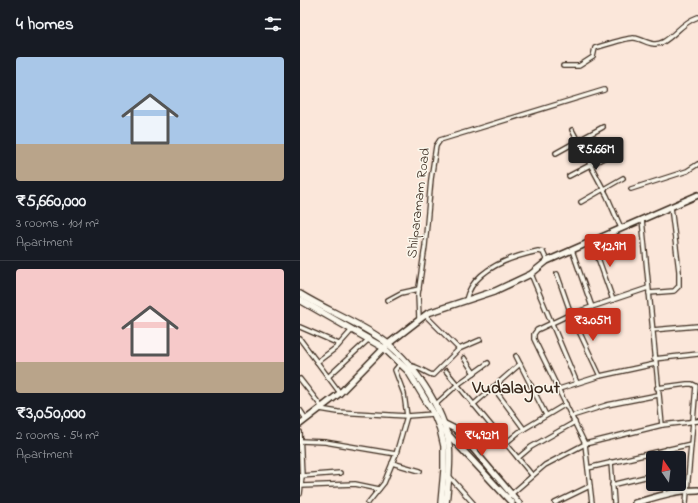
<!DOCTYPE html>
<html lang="en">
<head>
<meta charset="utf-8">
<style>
  body { margin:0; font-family:"Indie Flower",sans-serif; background:#242831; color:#f1f3f6; height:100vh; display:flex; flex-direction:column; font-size:15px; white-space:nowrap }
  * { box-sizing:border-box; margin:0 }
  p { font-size:13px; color:#9ea1a6 }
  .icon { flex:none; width:22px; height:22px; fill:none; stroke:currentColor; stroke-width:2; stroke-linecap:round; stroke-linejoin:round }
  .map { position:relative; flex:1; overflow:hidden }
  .drawer { display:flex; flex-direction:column; background:#171b24; width:300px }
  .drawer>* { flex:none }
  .needle { width:26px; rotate:346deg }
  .fabs { position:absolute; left:346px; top:451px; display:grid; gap:8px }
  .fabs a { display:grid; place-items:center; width:40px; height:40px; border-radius:4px; background:#171b24; box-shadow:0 2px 6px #0003; font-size:20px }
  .price { position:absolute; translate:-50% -34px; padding:0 9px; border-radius:4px; background:#c8321e; color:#fff; font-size:13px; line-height:26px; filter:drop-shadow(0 1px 2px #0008) }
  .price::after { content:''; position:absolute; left:50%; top:24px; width:12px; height:9px; margin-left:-6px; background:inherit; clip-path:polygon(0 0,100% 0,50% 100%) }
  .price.on { background:#222; color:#fff }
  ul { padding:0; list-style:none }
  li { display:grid; align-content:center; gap:8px; height:212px; padding:0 16px }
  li+li { border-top:1px solid #363941 }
  li span { display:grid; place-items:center; height:124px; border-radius:4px; color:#555 }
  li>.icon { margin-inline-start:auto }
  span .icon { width:72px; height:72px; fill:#fffc; stroke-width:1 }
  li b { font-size:17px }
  h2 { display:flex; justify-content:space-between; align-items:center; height:48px; padding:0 16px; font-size:17px }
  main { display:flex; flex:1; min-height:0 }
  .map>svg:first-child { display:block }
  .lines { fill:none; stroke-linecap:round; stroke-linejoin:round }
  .street-casing { stroke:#3b2a1e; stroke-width:6 }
  .secondary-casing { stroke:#3b2a1e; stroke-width:8 }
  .primary-casing { stroke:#3b2a1e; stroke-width:8 }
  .street { stroke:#fbf7ec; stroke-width:3.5 }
  .secondary { stroke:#fbf7ec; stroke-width:5 }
  .primary { stroke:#fbf7ec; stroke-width:5.5 }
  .labels { text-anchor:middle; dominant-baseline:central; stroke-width:3; stroke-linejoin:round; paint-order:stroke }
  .street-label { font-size:14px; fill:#3b2a1e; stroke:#fbf7ec }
  .district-label { font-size:18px; font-weight:bold; fill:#3b2a1e; stroke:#fbf7ec }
</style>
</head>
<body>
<main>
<section class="drawer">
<h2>4 homes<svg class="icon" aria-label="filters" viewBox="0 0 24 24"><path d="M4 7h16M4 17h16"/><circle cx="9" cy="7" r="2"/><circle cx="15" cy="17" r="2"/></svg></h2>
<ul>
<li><span style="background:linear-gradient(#a9c7e8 70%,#b9a48a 0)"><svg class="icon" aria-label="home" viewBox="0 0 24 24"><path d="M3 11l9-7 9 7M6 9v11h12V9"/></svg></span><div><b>₹5,660,000</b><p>3 rooms · 101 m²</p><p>Apartment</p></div></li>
<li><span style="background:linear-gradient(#f6c9c9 75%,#b9a48a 0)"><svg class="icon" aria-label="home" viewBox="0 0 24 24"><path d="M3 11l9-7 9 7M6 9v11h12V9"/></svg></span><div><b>₹3,050,000</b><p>2 rooms · 54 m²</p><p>Apartment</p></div></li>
</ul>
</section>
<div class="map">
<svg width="398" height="503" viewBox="0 0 398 503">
  <rect width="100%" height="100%" fill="#fbe7da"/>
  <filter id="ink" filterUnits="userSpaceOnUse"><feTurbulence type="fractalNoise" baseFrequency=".025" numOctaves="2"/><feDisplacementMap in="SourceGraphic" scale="8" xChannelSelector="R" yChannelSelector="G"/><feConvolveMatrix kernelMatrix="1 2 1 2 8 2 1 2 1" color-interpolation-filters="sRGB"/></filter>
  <g filter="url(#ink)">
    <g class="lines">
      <g class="street-casing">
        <g id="street">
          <path d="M263 66H279L293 57 295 48C302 46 328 37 334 38 344 39 352 48 363 42 376 35 381 23 398 17"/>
          <polyline points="272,130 307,196 321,228"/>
          <polyline points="256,153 303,127"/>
          <polyline points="269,176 315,152"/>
          <polyline points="331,189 387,171 398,164"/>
          <polyline points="281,202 323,178"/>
          <polyline points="342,219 362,425"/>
          <polyline points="292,241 313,300"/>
          <polyline points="272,250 292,307"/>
          <polyline points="231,274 277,383"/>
          <polyline points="257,274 271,314 300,376"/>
          <polyline points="349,293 374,291 379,286 379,271 371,207"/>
          <polyline points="88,300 101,293 119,289"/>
          <path d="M166 300C173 269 210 257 238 251L243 252 247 261"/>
          <polyline points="125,315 159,349"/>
          <polyline points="119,319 118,294 125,246 131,179 136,146 140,140 304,90"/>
          <polyline points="0,327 39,344"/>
          <polyline points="352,330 398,326"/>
          <polyline points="0,339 40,393"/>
          <polyline points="216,356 246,415"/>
          <polyline points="164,358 174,373"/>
          <polyline points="354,359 398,354"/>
          <polyline points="17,362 37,347 52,330"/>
          <path d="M111 366C120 367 127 374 133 375L159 349 180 340"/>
          <polyline points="146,371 232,475"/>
          <polyline points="28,377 69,339"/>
          <polyline points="0,379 21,406"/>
          <polyline points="193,387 224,429"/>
          <polyline points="357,388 387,384 392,384 396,386 386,503"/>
          <polyline points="259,389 300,376 355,364"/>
          <polyline points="135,405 157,385 188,363"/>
          <polyline points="173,405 220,364"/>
          <polyline points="20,409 38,412 107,416 134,414"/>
          <polyline points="0,410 6,419"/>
          <polyline points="272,416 307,405 358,395"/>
          <polyline points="0,432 2,476 0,494"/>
          <polyline points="0,441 25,442 96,454"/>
          <polyline points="206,443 219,432 266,404"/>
          <polyline points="218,458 231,447 275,422"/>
          <polyline points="367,458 367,449"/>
          <polyline points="311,462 314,503"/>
          <polyline points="92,463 120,471"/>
          <polyline points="288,468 391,444"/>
          <polyline points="1,476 40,473"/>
          <polyline points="149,476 173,503"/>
          <polyline points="312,485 353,475"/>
          <polyline points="1,486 55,484 79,489"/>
          <polyline points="365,495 365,484"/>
          <polyline points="208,497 245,465 285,444 362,425 398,421"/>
          <polyline points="68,503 84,483 96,454 107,416 104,394 95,370 100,364"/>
          <polyline points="255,503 290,486"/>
          <polyline points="292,503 285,444 234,339 234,334 237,330 271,314 348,288"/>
        </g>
      </g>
      <g class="secondary-casing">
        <g id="secondary">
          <polyline points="141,422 155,429 163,437 219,503"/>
          <polyline points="0,424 40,393 88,344 128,313 195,291 231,274 247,261 272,250 398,195"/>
          <polyline points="145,431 212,503"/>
          <path d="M335 503C356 497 376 490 398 490"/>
        </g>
      </g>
      <g class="primary-casing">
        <g id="primary">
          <path d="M0 294C26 310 55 321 80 338 111 359 144 408 149 445 151 464 148 484 146 503"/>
          <polyline points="0,300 84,348 108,371 134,414 140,429 144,446 144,470 141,503"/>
        </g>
      </g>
      <use href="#street" class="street"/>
      <use href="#secondary" class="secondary"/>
      <use href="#primary" class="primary"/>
    </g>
  </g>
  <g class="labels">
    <g class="street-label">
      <text transform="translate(119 203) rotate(-83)">Shilparamam Road</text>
    </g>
    <g class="district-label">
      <text x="216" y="389">Vudalayout</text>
    </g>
  </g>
</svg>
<div class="fabs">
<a><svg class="needle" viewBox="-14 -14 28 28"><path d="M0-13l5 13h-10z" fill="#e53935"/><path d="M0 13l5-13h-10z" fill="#9ea1a6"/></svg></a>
</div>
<b class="price on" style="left:296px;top:171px">₹5.66M</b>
<b class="price" style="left:310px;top:268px">₹12.9M</b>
<b class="price" style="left:293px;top:342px">₹3.05M</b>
<b class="price" style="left:182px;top:457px">₹4.92M</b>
</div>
</main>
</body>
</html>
